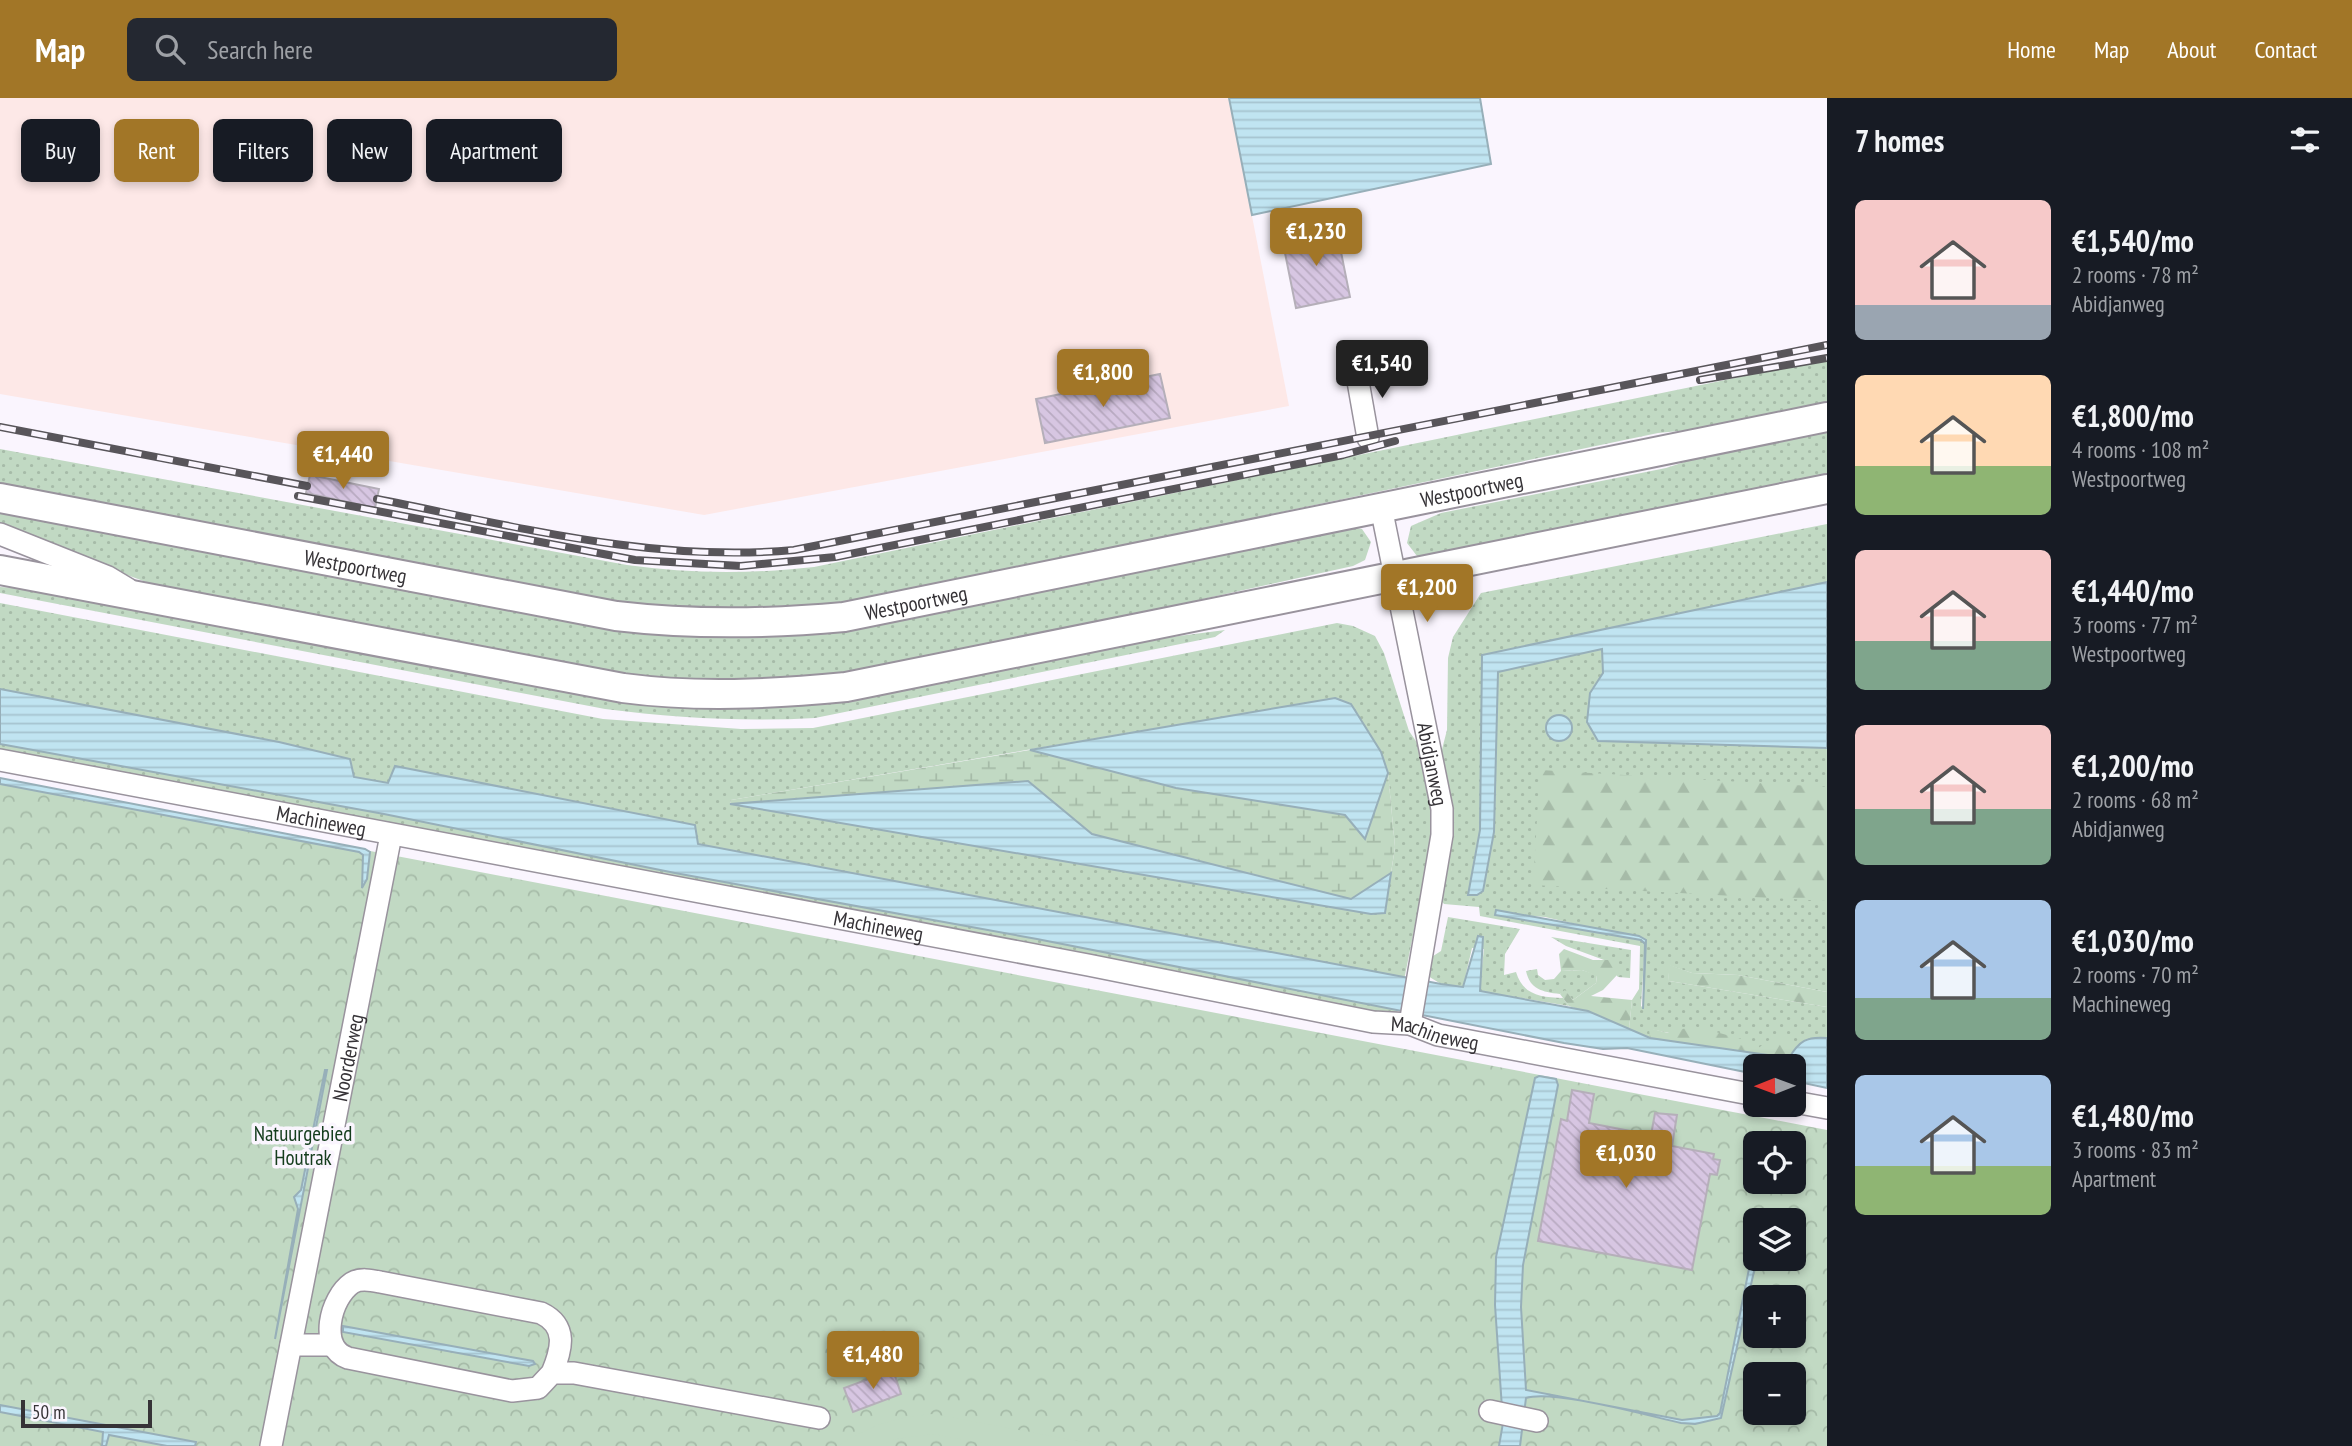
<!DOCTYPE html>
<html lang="en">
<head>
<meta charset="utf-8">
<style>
  body { margin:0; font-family:"PT Sans Narrow",sans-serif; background:#242831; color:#f1f3f6; height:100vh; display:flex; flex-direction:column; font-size:26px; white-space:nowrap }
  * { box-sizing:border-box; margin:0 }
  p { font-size:23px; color:#9ea1a6 }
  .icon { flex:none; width:38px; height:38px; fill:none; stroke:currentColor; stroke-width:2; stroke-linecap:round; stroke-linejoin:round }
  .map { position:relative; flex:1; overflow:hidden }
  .details { display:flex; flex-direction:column; background:#171b24; width:525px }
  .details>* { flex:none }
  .top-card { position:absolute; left:21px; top:21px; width:665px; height:63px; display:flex; gap:14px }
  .needle { width:46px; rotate:269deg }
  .controls { position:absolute; left:1743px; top:956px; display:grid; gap:14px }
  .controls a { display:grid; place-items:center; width:63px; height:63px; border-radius:10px; background:#171b24; box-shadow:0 4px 10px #0003; font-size:35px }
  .scale { position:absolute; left:21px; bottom:18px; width:131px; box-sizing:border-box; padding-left:7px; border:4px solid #363337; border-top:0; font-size:19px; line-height:24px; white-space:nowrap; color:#363337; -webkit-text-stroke:5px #faf5fe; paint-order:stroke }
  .price { position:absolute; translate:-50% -60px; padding:0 16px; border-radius:7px; background:#a27627; color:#fff; font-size:23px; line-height:46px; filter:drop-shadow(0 2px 4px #0008) }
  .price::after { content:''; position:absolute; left:50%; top:42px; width:21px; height:16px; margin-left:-10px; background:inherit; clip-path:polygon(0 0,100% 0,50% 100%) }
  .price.selected { background:#222; color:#fff }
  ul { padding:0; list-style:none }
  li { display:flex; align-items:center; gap:21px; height:175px; padding:0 28px }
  li span { display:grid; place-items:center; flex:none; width:196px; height:140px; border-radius:10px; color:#555 }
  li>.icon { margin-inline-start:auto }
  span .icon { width:84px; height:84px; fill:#fffc; stroke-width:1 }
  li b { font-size:30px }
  h2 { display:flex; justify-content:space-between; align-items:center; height:84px; padding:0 28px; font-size:30px }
  .tag { padding:0 24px; border-radius:10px; background:#171b24; box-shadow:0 4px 10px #0003; font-size:24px; line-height:63px }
  .tag.selected { background:#a27627; color:#fff }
  header { display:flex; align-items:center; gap:42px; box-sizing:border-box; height:98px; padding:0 35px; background:#a27627; color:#fff }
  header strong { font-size:33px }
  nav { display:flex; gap:38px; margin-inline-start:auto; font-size:24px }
  .search { width:490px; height:63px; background:#242831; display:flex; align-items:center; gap:18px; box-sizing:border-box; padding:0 24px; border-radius:10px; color:#9ea1a6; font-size:26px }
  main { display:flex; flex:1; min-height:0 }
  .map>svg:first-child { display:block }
  .industrial { fill:#fde8e7 }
  .grass { fill:url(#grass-dots); fill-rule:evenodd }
  .forest { fill:url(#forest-firs) }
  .wetland { fill:url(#wetland-marsh) }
  .park { fill:url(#park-crowns); fill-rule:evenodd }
  .pitch { fill:#c1d9c3 }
  .water { fill:url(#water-rules); stroke:#97afb9; stroke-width:2 }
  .building { fill:url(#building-back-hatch); stroke:#b5afb9; stroke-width:2 }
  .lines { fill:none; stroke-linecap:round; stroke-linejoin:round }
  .minor-casing { stroke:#99939d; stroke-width:24 }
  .major-casing { stroke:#99939d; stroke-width:32 }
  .minor { stroke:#fff; stroke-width:21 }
  .major { stroke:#fff; stroke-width:28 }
  .rail-casing { stroke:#58555a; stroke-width:8 }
  .rail { stroke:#faf5fe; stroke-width:5; stroke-dasharray:16; stroke-linecap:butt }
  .labels { text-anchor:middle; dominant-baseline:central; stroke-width:7; stroke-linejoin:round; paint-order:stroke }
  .street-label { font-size:21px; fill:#363337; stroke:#faf5fe }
  .park-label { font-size:21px; fill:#153d1d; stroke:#faf5fe }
</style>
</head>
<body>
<header>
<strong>Map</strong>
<div class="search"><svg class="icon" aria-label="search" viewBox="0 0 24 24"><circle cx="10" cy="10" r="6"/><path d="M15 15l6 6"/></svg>Search here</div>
<nav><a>Home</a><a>Map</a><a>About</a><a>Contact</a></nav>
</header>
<main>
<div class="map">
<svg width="1827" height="1348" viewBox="0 0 1827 1348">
  <defs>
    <pattern id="grass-dots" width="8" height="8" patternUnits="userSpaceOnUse" patternTransform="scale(1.75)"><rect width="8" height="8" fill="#c1d9c3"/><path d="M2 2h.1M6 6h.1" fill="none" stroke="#a6bba8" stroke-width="1.8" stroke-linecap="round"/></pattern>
    <pattern id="forest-firs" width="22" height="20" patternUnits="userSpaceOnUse" patternTransform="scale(1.75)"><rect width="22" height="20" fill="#c1d9c3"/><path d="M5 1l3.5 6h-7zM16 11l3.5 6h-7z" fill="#a6bba8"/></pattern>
    <pattern id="wetland-marsh" width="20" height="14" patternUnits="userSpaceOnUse" patternTransform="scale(1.75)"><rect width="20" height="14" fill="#c1d9c3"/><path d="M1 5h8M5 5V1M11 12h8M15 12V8" fill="none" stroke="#a6bba8"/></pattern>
    <pattern id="park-crowns" width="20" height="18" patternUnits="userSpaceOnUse" patternTransform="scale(1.75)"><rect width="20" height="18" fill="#c1d9c3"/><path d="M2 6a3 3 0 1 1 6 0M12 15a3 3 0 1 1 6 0" fill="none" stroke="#a6bba8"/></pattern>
    <pattern id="water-rules" width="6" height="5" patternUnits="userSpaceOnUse" patternTransform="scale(1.75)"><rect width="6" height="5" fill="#c0e4f1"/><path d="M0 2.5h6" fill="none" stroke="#a6c4cf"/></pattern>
    <pattern id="building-back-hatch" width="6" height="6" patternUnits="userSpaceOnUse" patternTransform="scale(1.75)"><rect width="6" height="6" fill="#d7c6e2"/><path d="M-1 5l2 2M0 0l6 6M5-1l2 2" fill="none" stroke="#b9abc2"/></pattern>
  </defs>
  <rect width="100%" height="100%" fill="#faf5fe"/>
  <polygon class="industrial" points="0,0 1229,0 1289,308 704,417 0,296"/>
  <g class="grass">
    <path d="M1827 261V309L1733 328 1658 335 819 511 681 519 0 393V351L627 467C690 476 751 476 814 469Z"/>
    <polygon points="1827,329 1827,382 1433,460 1417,458 1407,445 1411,428 1441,415 1666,370 1737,347"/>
    <polygon points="0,408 680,534 1347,429 1362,431 1371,444 1365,462 1353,468 1203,501 1124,526 831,583 678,589 184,498 0,430"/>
    <path d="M1827 426V485L1482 557 1480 732 1468 797 1494 734 1498 574 1602 551 1603 575 1590 595 1587 624 1598 643 1827 650V894L1738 877 1692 875 1668 867 1669 883 1827 909V942L1789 960 1650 931V940L1629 931 1632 902 1639 891 1640 848 1480 818 1479 809 1444 806 1440 801 1453 724 1440 659 1447 632 1448 560 1453 539 1481 495ZM1495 815 1545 819 1646 842 1643 910 1641 908 1645 846 1641 842Z"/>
    <path d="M0 489 62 493 666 605 1225 532 1215 539 815 620C745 624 675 620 605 611L0 495Z"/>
    <path d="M0 505 603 621 741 631 813 630 1337 525 1353 528 1375 538 1384 555 1409 633 1420 649 1434 720 1430 753 1398 912 1396 918 0 655ZM1335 600 1388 675 1395 749 1385 815 1370 816 730 706 731 702Z"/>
    <path d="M1448 819 1520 831 1505 856 1504 877 1516 874C1523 897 1540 899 1563 900L1569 908 1479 893 1484 851 1472 850 1463 889 1441 886 1428 878 1430 860 1441 853Z"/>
    <polygon points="1551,839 1631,852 1630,880 1618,879 1604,862 1566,848"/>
    <path d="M1537 871 1538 877 1545 882 1554 881 1561 873 1582 872 1597 877 1596 885 1573 902 1565 893 1560 896C1542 894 1530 891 1526 873Z"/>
  </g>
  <g class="forest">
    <polygon points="1540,672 1827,689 1827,803 1533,787"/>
    <polygon points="1564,851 1593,862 1613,862 1618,876 1603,892 1591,898 1632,902 1629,931 1569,908 1560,896 1565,892 1573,902 1596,885 1597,878 1582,872 1561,873 1559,856"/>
    <polygon points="1667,866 1692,875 1738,877 1827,894 1827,909 1669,883"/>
    <polygon points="1694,928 1745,942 1757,951 1783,932 1794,946 1789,960 1650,940 1649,930 1668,935"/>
  </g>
  <polygon class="wetland" points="1030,652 1176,690 1346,717 1365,741 1388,675 1395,749 1391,775 1352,801 1092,736 1027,683 730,706 731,702"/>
  <path class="park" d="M0 682 1827 1032V1348H0ZM1755 1045H1794V1083H1755ZM1755 1122H1794V1160H1755ZM1755 1199H1794V1237H1755ZM1755 1276H1794V1314H1755Z"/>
  <path class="pitch" d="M933 1316 1105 1348H998L933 1336 896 1341 878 1348H838C871 1327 895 1319 933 1316Z"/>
  <g class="water">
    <polygon points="1229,0 1480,0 1491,66 1252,117"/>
    <polygon points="1827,484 1827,650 1598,643 1587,624 1590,595 1603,575 1602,551 1498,574 1494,734 1483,793 1477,797 1468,797 1480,732 1482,557"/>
    <path d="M0 591 279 644 350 661 354 679 388 685 395 668 405 670 695 727 698 746 1441 886 1463 889 1478 838 1483 839 1480 893 1588 913 1650 940 1789 960C1799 943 1807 938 1827 940V990L1794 983V968H1755V976L1627 950 1603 951 1564 945 1037 841 675 775 384 716 0 646Z"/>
    <polygon points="1335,600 1351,606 1381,654 1388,675 1365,741 1345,717 1176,690 1030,652"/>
    <circle cx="1559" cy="630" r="13"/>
    <polygon points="0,680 365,751 370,754 367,781 362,790 363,757 359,754 0,686"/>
    <polygon points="1028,683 1092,736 1351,801 1391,775 1385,815 1371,816 730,706"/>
    <polygon points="1496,812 1639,838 1646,842 1643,911 1645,846 1641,842 1495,817"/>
    <polygon points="325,972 327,972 275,1241 298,1111 294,1099 301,1092"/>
    <path d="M1539 978 1556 981 1558 987 1523 1167 1521 1209 1526 1292 1682 1322 1717 1318 1720 1315 1755 1141 1757 1160 1721 1320 1695 1326 1681 1325C1649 1318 1553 1291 1526 1300L1520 1348H1499L1503 1325 1495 1207 1496 1159 1535 980Z"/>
    <polygon points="343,1228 533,1263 535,1266 529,1268 343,1234"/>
    <polygon points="0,1307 196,1344 195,1348 167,1348 109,1337 106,1348 102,1348 103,1334 0,1314"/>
  </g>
  <g class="building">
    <polygon points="1336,129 1350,199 1296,210 1282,140"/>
    <polygon points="1160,276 1170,320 1045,345 1036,301"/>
    <polygon points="310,377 379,391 375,410 306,395"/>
    <polygon points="1572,992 1594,996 1589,1025 1651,1037 1655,1015 1677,1017 1672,1048 1714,1056 1713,1061 1720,1062 1717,1077 1710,1076 1692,1172 1538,1143 1561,1021 1567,1023"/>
    <polygon points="893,1272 901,1296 853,1314 844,1290"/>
  </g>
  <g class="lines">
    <g class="minor-casing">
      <g id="minor">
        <polyline points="1356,272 1368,340"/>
        <path id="s1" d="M1381 409 1442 711V737L1410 926"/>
        <polyline points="0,436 108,479 128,491"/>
        <path id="s2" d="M0 662 1088 867 1373 924 1410 926 1438 937 1755 997"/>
        <polyline points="1794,1004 1827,1010"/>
        <polyline points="291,1247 330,1247"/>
        <path d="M552 1275C562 1251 568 1228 541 1215L380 1184C371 1182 360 1180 352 1185 330 1200 318 1250 348 1260L512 1293 538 1290 552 1275H574L819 1320"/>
        <polyline points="1490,1313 1537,1323"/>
        <path id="s3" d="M271 1348 391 737"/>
      </g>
    </g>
    <g class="major-casing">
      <g id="major">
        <path id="s4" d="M0 400 616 518C693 527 767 526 844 519L1827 319"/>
        <path d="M0 472 623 590C698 600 771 596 846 589L1827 391"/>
      </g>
    </g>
    <use href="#minor" class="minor"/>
    <use href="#major" class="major"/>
    <g class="rail-casing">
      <g id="rail">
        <polyline points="1700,282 1827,260"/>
        <polyline points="0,329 307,388"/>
        <polyline points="298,398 635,462 741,468 835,459 1343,357 1395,343"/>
        <path d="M377 401C515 428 652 465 794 452L1827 247"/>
      </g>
    </g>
    <use href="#rail" class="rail"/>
  </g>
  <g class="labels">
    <g class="street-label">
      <text stroke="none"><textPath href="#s4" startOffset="1496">Westpoortweg</textPath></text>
      <text stroke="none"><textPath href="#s4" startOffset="362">Westpoortweg</textPath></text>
      <text stroke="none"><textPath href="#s4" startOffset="929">Westpoortweg</textPath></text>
      <text stroke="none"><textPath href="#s1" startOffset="262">Abidjanweg</textPath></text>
      <text stroke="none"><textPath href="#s2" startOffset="327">Machineweg</textPath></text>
      <text stroke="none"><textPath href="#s2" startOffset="894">Machineweg</textPath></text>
      <text stroke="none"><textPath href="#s2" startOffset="1461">Machineweg</textPath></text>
      <text stroke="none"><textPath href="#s3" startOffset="396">Noorderweg</textPath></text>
    </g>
    <g class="park-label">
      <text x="303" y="1035">Natuurgebied<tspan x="303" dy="24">Houtrak</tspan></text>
    </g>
  </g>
</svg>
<div class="controls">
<a><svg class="needle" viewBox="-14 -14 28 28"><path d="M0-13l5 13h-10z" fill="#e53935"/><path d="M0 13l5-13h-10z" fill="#9ea1a6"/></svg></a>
<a><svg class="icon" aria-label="locate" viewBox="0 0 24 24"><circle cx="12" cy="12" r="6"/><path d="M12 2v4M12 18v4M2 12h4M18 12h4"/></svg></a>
<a><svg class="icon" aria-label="layers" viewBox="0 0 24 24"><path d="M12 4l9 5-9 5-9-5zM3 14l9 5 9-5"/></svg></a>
<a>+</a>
<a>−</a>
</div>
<div class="scale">50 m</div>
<b class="price" style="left:1316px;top:170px">€1,230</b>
<b class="price selected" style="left:1382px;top:302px">€1,540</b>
<b class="price" style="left:1103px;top:311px">€1,800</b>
<b class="price" style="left:343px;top:393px">€1,440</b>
<b class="price" style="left:1427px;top:526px">€1,200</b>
<b class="price" style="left:1626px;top:1092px">€1,030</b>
<b class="price" style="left:873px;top:1293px">€1,480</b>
<div class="top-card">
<a class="tag">Buy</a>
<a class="tag selected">Rent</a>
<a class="tag">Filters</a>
<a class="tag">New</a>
<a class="tag">Apartment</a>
</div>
</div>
<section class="details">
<h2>7 homes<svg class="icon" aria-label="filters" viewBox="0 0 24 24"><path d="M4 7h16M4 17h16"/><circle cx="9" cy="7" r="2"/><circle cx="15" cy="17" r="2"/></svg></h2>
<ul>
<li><span style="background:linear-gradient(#f6c9c9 75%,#9aa5b1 0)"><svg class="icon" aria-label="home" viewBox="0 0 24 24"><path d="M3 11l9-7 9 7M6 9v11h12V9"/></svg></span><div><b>€1,540/mo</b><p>2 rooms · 78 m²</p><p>Abidjanweg</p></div></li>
<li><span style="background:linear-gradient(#ffd9b3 65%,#8fb573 0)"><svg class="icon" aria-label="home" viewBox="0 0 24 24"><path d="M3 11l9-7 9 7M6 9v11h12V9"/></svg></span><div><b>€1,800/mo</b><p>4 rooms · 108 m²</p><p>Westpoortweg</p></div></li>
<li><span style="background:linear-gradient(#f6c9c9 65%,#7fa58c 0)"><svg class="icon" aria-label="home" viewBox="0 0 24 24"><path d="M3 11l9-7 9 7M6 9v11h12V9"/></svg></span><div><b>€1,440/mo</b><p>3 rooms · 77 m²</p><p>Westpoortweg</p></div></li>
<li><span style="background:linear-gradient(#f6c9c9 60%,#7fa58c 0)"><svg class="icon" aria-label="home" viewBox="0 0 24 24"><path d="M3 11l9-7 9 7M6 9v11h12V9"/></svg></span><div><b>€1,200/mo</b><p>2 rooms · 68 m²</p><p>Abidjanweg</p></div></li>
<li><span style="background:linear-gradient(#a9c7e8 70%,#7fa58c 0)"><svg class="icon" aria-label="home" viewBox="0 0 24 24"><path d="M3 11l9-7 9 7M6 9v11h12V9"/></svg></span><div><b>€1,030/mo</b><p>2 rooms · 70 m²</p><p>Machineweg</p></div></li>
<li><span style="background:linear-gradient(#a9c7e8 65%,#8fb573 0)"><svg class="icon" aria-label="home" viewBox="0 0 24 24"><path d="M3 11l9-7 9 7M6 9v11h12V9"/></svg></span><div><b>€1,480/mo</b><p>3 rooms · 83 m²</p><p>Apartment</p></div></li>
</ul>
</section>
</main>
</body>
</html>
